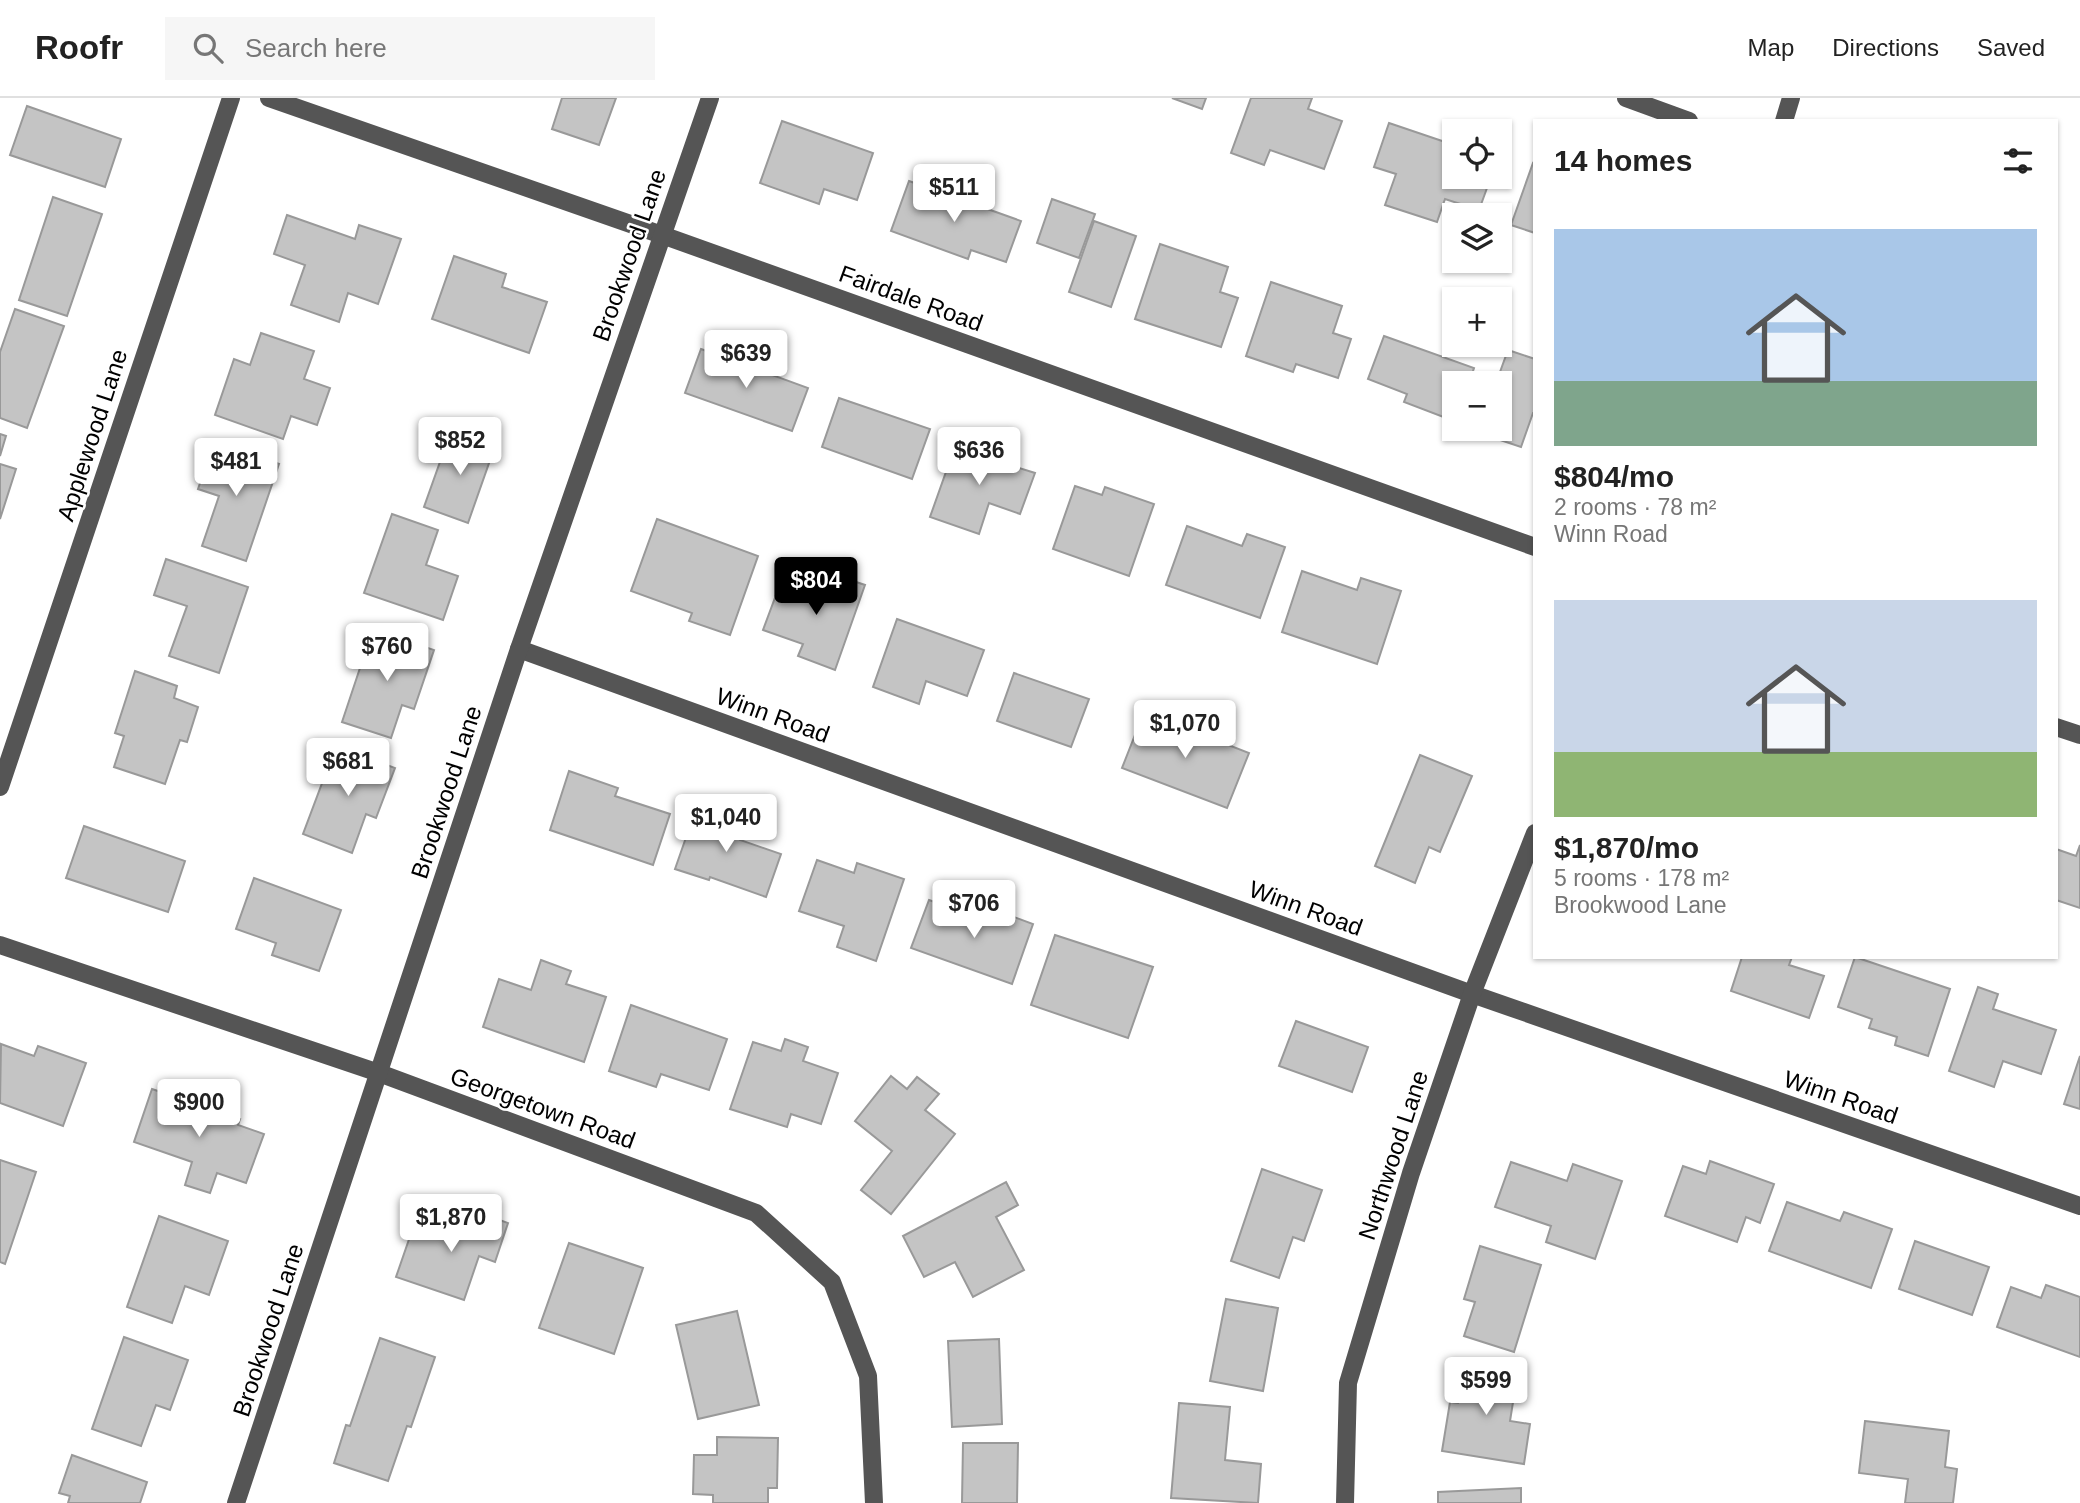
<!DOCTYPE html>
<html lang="en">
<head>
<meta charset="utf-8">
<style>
  body { margin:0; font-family:Arial,sans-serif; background:#f6f6f6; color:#222; height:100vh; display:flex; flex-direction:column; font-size:26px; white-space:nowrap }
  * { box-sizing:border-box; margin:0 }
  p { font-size:23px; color:#767676 }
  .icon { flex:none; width:38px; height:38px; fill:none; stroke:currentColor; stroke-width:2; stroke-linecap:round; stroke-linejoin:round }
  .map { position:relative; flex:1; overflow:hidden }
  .sheet { position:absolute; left:1533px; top:21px; width:525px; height:840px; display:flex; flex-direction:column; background:#fff; border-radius:0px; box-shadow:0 2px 5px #0004 }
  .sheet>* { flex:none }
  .fabs { position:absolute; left:1442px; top:21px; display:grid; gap:14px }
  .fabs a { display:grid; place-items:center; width:70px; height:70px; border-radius:0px; background:#fff; box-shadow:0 2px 5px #0004; font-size:35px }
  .price { position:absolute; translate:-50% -60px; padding:0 16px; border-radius:7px; background:#fff; color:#222; font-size:23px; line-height:46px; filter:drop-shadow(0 2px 4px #0008) }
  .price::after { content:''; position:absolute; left:50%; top:42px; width:21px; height:16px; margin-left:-10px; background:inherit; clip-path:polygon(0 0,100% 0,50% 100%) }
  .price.on { background:#000; color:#fff }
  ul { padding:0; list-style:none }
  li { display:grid; align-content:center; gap:14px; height:371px; padding:0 21px }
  li span { display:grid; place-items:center; height:217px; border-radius:0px; color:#555 }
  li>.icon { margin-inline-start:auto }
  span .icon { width:126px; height:126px; fill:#fffc; stroke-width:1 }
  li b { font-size:30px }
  h2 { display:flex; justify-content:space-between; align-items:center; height:84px; padding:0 21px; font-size:30px }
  header { display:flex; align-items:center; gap:42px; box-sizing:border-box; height:98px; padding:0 35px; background:#fff; border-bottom:2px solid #e0e0e0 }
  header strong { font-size:33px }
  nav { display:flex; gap:38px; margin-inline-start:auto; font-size:24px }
  .search { width:490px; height:63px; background:#f6f6f6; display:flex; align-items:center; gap:18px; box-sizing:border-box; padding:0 24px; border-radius:0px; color:#767676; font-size:26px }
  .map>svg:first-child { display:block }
  .building { fill:#c4c4c4; stroke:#999; stroke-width:2 }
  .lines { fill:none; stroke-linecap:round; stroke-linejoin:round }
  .minor { stroke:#555; stroke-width:18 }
  .labels { text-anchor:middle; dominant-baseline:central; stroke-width:5; stroke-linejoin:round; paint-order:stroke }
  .street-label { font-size:24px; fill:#000; stroke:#fff }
</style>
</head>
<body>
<header>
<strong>Roofr</strong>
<div class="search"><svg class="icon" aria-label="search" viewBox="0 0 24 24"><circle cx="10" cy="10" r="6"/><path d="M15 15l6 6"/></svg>Search here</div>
<nav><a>Map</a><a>Directions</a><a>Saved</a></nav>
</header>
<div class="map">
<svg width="2080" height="1405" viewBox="0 0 2080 1405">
  <rect width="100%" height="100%" fill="#fff"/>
  <g class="building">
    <polygon points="562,0 616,0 599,47 552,31"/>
    <polygon points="1172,0 1206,0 1202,11"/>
    <polygon points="1251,0 1312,0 1308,11 1342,23 1324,71 1270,52 1264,67 1231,55"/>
    <polygon points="27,8 121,41 105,89 10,57"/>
    <polygon points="782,23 873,55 857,102 824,91 819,106 760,85"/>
    <polygon points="1389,25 1454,47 1454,79 1491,79 1479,112 1445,101 1437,124 1385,107 1396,76 1374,69"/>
    <polygon points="1533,65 1535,66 1535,135 1511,127"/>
    <polygon points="909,83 1021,123 1006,164 971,152 968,161 891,133"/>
    <polygon points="53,99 102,116 67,218 19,202"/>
    <polygon points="1052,101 1095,116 1079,160 1037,145"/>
    <polygon points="287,117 355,141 359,127 401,141 378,206 348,195 339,224 291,207 305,167 274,156"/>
    <polygon points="1094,123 1136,138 1111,209 1069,194"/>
    <polygon points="1160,146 1228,169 1220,194 1238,200 1221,249 1135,221"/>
    <polygon points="454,158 506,176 502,189 547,204 529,255 432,221"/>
    <polygon points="1271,184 1342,208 1333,235 1351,241 1338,280 1296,266 1293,274 1246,258"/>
    <polygon points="15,211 64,228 27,330 0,320 0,254"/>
    <polygon points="261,235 314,253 304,281 330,290 317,327 291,318 283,341 215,317 234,261 250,267"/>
    <polygon points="1384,238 1474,270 1469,285 1454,285 1454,323 1404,304 1407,296 1368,281"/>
    <polygon points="701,251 808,290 792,333 685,295"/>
    <polygon points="1508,252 1535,261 1535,315 1533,315 1521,349 1479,335 1481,331 1500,331 1500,285 1496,285"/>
    <polygon points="839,300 930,331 912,381 822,349"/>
    <polygon points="451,333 495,348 468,425 424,409"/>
    <polygon points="0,336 6,338 0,358"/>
    <polygon points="958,340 1006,357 1003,365 1035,375 1020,416 989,405 979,436 930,419"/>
    <polygon points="214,344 279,366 246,463 202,448 219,398 198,391"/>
    <polygon points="0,366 16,371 0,421"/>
    <polygon points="1075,388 1102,397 1105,389 1154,406 1129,478 1053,451"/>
    <polygon points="392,416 438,432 426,467 458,478 443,522 364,495"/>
    <polygon points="657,421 758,458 730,537 689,523 692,515 631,493"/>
    <polygon points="1187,428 1242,448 1247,436 1285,449 1260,520 1166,487"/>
    <polygon points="166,461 248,489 219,575 169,558 187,508 154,497"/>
    <polygon points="1302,473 1357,492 1361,480 1401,493 1377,566 1282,534"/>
    <polygon points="829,475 865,487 835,572 798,558 803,546 763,532 782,481 822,495"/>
    <polygon points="897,521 984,552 967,598 926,583 919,606 873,589"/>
    <polygon points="373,531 434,552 414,611 402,607 391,640 342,624"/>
    <polygon points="135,573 177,588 174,600 198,609 187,644 180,642 165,686 114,669 124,638 115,635"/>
    <polygon points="1014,575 1089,601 1071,649 997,623"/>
    <polygon points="1144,614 1249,655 1227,710 1122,670"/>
    <polygon points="336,648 395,670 376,720 366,716 352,755 303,736"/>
    <polygon points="1420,657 1472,678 1440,754 1429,749 1415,785 1375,768"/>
    <polygon points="569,673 618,690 615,698 670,716 653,767 550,732"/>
    <polygon points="697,708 746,725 740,742 781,756 766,799 710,779 709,782 675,771"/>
    <polygon points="84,728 185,763 168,814 66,780"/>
    <polygon points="2080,747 2080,810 2056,802 2056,751 2076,758"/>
    <polygon points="817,762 854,775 857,765 904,781 876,863 837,849 844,828 799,813"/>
    <polygon points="254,780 341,812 319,873 272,857 276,845 236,831"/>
    <polygon points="929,802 982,821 987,809 1033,826 1012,886 911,850"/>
    <polygon points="1055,837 1153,869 1128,940 1031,907"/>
    <polygon points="1742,859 1792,859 1789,867 1824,878 1809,920 1731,893"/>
    <polygon points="1855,859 1950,891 1928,958 1895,947 1897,939 1869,930 1872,921 1838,909"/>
    <polygon points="541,862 571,873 566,886 606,899 584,964 483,929 499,881 531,892"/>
    <polygon points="1978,889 1998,896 1993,911 2056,932 2041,976 2003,963 1994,989 1949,973"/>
    <polygon points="631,907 727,941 709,992 661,976 656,989 609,973"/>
    <polygon points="1296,923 1368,949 1352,994 1279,968"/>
    <polygon points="785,941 808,949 803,963 838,975 821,1026 791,1016 787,1029 730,1011 753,944 781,953"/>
    <polygon points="1,946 34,958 38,948 86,965 63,1028 0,1005"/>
    <polygon points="2080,958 2080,1011 2064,1006"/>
    <polygon points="891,978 907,991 917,979 939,996 925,1012 955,1036 891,1116 861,1092 892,1053 855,1023"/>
    <polygon points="152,991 240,1021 238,1027 264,1036 246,1085 217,1075 210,1095 185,1087 192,1064 134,1044"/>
    <polygon points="0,1062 36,1074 5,1166 0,1164"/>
    <polygon points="1710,1063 1774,1086 1760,1125 1746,1119 1737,1144 1665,1118 1683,1068 1706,1076"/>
    <polygon points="1511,1064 1567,1083 1573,1066 1622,1083 1595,1161 1546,1144 1551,1128 1495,1109"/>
    <polygon points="1262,1071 1322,1092 1304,1143 1293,1139 1279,1180 1231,1163"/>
    <polygon points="1006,1084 1018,1107 996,1119 1024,1172 973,1199 955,1164 924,1179 903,1138"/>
    <polygon points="1787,1104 1840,1123 1844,1114 1892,1131 1871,1190 1769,1153"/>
    <polygon points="467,1110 508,1125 495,1164 479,1158 464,1202 396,1179 415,1124 457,1139"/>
    <polygon points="159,1118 228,1143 209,1197 185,1188 172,1225 127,1209"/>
    <polygon points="1915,1143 1989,1169 1972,1217 1899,1191"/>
    <polygon points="569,1145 643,1170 614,1256 539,1230"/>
    <polygon points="1480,1148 1541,1167 1514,1254 1464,1238 1475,1204 1464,1201"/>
    <polygon points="2046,1187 2080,1199 2080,1259 1997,1229 2011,1189 2041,1200"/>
    <polygon points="1226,1201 1278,1210 1263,1293 1210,1283"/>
    <polygon points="737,1213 759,1307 698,1321 676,1227"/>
    <polygon points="124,1239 188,1262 170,1312 156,1307 141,1348 92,1331"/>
    <polygon points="380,1240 435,1259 411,1329 407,1328 388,1383 334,1365 346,1327 350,1328"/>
    <polygon points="999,1241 1002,1326 952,1329 948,1243"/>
    <polygon points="1465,1264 1518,1273 1510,1323 1530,1326 1524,1366 1442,1353 1450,1304 1458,1305"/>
    <polygon points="1179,1305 1230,1309 1225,1362 1261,1366 1258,1405 1171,1400"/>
    <polygon points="1865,1323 1949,1333 1945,1369 1957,1371 1953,1405 1905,1405 1908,1381 1859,1375"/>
    <polygon points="717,1339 778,1340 777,1390 768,1390 768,1405 713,1405 713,1397 693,1396 694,1357 717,1357"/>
    <polygon points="963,1345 1018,1345 1017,1405 962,1405"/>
    <polygon points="72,1357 147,1384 140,1405 68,1405 70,1398 59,1395"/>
    <polygon points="1521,1390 1521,1405 1438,1405 1438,1394"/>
  </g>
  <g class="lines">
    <g class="minor">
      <polyline points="269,0 662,137 1535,449"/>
      <polyline points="1626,0 1689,23"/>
      <polyline points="1784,23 1791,0"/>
      <polyline points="519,551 1472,896 2080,1108"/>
      <polyline points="2056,629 2080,637"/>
      <polyline points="0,689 231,0"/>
      <polyline points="0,847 379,975 756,1115 832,1184 868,1278 874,1405"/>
      <polyline points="236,1405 519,551 710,0"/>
      <polyline points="1345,1405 1348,1285 1411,1075 1472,896 1535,735"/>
    </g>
  </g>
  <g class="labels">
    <g class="street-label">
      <text transform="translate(629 157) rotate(-71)">Brookwood Lane</text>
      <text transform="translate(911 200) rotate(20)">Fairdale Road</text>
      <text transform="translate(92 337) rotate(-72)">Applewood Lane</text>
      <text transform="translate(773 617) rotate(20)">Winn Road</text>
      <text transform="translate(446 694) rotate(-72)">Brookwood Lane</text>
      <text transform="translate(1306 810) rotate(20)">Winn Road</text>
      <text transform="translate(1841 999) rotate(19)">Winn Road</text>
      <text transform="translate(543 1010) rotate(20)">Georgetown Road</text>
      <text transform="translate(1393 1057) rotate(-72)">Northwood Lane</text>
      <text transform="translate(268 1232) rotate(-72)">Brookwood Lane</text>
    </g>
  </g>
</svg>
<div class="fabs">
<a><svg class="icon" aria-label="locate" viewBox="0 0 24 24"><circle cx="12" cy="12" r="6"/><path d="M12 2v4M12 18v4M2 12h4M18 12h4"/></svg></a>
<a><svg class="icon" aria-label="layers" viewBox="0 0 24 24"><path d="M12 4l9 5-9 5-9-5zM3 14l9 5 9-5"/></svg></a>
<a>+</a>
<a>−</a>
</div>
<b class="price" style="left:954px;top:126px">$511</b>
<b class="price" style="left:746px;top:292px">$639</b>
<b class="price" style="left:460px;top:379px">$852</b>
<b class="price" style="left:979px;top:389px">$636</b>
<b class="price" style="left:236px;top:400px">$481</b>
<b class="price on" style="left:816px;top:519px">$804</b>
<b class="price" style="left:387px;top:585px">$760</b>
<b class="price" style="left:1185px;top:662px">$1,070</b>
<b class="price" style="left:348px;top:700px">$681</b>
<b class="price" style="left:726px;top:756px">$1,040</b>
<b class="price" style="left:974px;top:842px">$706</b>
<b class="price" style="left:199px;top:1041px">$900</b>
<b class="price" style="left:451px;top:1156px">$1,870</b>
<b class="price" style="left:1486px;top:1319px">$599</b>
<section class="sheet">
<h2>14 homes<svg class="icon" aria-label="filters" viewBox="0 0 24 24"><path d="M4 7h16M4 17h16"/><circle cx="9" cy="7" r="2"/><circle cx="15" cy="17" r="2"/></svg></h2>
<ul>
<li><span style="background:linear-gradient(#a9c7e8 70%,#7fa58c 0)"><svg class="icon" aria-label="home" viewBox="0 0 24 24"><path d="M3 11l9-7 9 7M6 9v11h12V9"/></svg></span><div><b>$804/mo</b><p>2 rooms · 78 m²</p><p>Winn Road</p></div></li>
<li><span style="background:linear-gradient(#c9d6e8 70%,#8fb573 0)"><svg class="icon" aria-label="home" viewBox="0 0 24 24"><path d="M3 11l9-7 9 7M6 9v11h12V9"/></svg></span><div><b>$1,870/mo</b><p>5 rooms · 178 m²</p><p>Brookwood Lane</p></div></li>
</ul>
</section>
</div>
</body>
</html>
